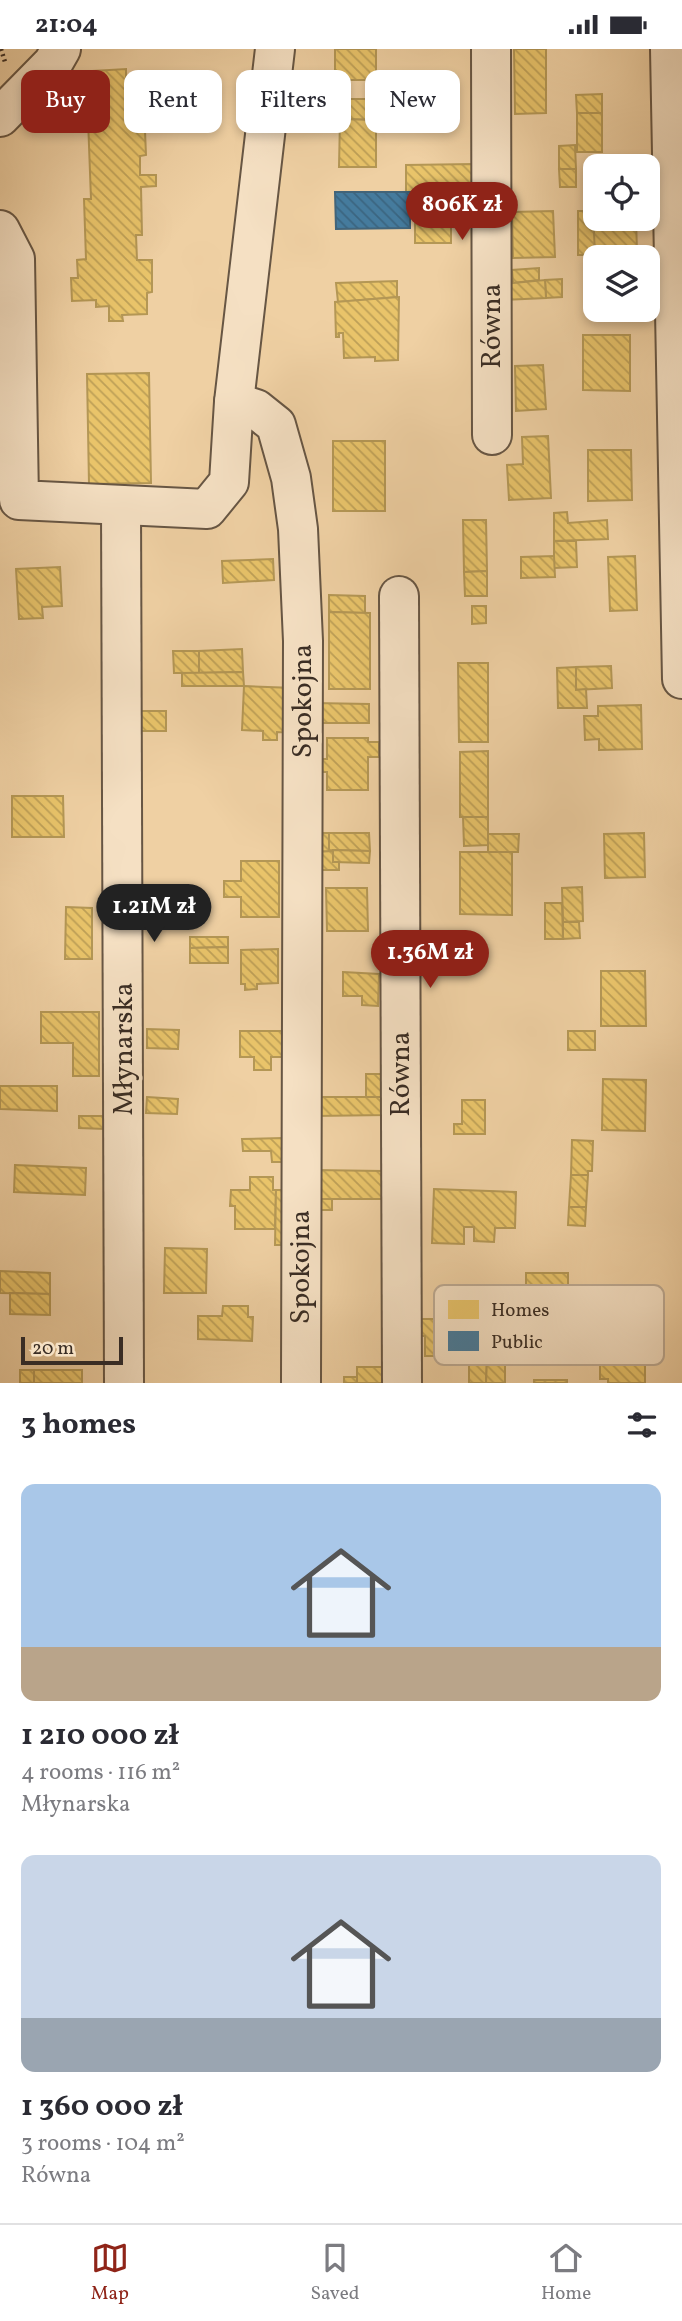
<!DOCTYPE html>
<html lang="en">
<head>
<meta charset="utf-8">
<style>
  body { margin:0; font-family:Vollkorn,serif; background:#f2f2f3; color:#2b2b33; height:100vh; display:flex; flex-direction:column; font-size:26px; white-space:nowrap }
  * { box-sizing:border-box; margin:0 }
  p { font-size:23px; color:#7c7c81 }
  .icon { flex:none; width:38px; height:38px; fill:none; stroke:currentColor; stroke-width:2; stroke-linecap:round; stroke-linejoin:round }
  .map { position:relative; height:1334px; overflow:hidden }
  .details { display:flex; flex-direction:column; background:#fff; flex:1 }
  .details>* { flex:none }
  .top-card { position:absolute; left:21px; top:21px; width:640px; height:63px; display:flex; gap:14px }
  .controls { position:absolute; left:583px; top:105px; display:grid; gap:14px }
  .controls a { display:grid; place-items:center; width:77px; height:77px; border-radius:14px; background:#fff; box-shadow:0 4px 10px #0003; font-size:35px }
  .scale { position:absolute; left:21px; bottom:18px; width:102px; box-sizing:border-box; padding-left:7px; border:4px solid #3a2d24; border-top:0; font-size:19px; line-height:24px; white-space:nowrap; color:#3a2d24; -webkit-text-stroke:5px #f5e0c3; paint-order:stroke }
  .price { position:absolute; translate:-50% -60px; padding:0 16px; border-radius:24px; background:#8f2418; color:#fff; font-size:23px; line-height:46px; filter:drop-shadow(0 2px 4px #0008) }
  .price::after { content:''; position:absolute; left:50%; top:42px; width:21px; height:16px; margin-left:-10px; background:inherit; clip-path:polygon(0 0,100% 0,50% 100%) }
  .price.on { background:#222; color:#fff }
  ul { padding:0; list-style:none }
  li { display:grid; align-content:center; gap:14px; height:371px; padding:0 21px }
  li span { display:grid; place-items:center; height:217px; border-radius:14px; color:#555 }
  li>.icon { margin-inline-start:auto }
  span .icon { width:126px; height:126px; fill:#fffc; stroke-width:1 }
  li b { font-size:30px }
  h2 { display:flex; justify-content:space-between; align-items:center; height:84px; padding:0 21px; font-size:30px }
  .tag { padding:0 24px; border-radius:14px; background:#fff; box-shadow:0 4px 10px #0003; font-size:24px; line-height:63px }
  .tag.on { background:#8f2418; color:#fff }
  .status { display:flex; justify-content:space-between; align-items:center; height:49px; padding:0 35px; background:#fff; direction:ltr }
  .status svg { height:19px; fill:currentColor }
  .tab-bar { display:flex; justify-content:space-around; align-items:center; height:98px; border-top:2px solid #e1e1e2; background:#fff; font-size:19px; color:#7c7c81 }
  .tab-bar a { display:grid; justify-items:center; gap:4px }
  .tab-bar .on { color:#8f2418 }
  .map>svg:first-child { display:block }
  .homes { fill:url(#homes-back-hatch); stroke:#b49755; stroke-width:2 }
  .public { fill:url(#public-back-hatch); stroke:#426479; stroke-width:2 }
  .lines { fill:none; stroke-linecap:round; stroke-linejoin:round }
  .minor-casing { stroke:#675644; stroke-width:42 }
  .path { stroke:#3a2d24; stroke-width:4.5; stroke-dasharray:2 3.5; stroke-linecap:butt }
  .minor { stroke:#f5e0c3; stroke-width:38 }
  .labels { text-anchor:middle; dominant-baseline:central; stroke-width:7; stroke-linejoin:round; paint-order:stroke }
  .street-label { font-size:28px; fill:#3a2d24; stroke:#f5e0c3 }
  .key { fill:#f5e0c3; stroke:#bdaa93; stroke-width:2 }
  .key-label { font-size:19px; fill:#3a2d24 }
</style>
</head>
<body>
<div class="status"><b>21:04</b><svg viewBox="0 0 49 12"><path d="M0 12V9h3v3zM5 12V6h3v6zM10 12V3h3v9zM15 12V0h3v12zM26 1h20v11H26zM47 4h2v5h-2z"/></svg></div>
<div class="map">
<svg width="682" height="1334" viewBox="0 0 682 1334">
  <defs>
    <pattern id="homes-back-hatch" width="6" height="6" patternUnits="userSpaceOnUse" patternTransform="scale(1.75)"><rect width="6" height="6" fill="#e9c46a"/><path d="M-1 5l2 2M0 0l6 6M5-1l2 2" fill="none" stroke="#bea057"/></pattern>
    <pattern id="public-back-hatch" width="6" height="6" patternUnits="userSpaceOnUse" patternTransform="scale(1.75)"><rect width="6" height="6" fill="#457b9d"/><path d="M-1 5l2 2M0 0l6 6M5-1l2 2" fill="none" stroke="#3b6580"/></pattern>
  </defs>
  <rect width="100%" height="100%" fill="#efd0a3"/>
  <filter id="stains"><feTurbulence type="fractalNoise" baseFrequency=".00286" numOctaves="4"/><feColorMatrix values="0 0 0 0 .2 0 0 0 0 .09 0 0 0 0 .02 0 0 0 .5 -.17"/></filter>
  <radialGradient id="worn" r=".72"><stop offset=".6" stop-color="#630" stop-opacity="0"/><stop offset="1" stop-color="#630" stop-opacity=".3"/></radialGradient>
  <g class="homes">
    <rect x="335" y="0" width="41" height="31"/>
    <polygon points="514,0 546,0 546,64 515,65"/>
    <polygon points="126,20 126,30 143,29 144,47 160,47 160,58 144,58 146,106 140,107 140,126 156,126 156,137 141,138 142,186 136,186 137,211 152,211 152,243 147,244 147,265 122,266 123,272 109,272 109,257 96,258 96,251 72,252 71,229 78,229 77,211 86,210 84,150 91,150 88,70 93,70 93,22"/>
    <polygon points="602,45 602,64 577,64 576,46"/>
    <polygon points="340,50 376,50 376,71 340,70"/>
    <rect x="577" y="64" width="25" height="39"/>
    <polygon points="340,70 376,71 376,118 339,118"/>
    <polygon points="575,96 576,120 559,120 559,97"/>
    <polygon points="473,115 473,142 406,143 406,116"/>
    <polygon points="559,120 576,120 576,138 560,138"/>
    <polygon points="451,142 451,194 415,194 415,161 410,161 410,143"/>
    <polygon points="593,159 595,159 595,170 636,170 637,202 594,203"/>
    <polygon points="553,162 555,208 513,209 512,163"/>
    <polygon points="578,162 593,162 595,206 578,206"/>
    <polygon points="539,219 539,231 513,234 512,221"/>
    <polygon points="562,230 562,248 546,249 545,231"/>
    <polygon points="545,231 546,249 504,251 504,235"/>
    <polygon points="397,232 397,248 338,253 336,234"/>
    <polygon points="399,248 398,311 375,312 375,308 344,309 343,284 339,284 339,288 336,288 335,253"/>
    <polygon points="583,286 630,286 630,342 583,341"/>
    <polygon points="543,316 546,360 516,362 515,317"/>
    <polygon points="149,324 151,434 89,435 87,325"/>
    <polygon points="548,387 551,449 509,451 507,416 523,415 522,388"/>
    <rect x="333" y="392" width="52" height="70"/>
    <polygon points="588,401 631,401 632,451 588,452"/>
    <polygon points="567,463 568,474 607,471 608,490 554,492 554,464"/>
    <polygon points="463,471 486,471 487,522 464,523"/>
    <polygon points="554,492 576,492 577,518 554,519"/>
    <polygon points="554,507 555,528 521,529 521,508"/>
    <polygon points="635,507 637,561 610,562 608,508"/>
    <polygon points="273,510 274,531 223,534 222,512"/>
    <polygon points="60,518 62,557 42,558 43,569 19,570 16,520"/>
    <polygon points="487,522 487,547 465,547 464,523"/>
    <polygon points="329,546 365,547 365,564 329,563"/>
    <polygon points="472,557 486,557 486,574 472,575"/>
    <polygon points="329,563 370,564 370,640 329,640"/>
    <polygon points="242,600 243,623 199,624 199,602"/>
    <polygon points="173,602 199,602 199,624 174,624"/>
    <polygon points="458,614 488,614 488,693 459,693"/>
    <polygon points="611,617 612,639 576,641 576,618"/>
    <polygon points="576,618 576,641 586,640 587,659 558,659 557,619"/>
    <polygon points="243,623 244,637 182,637 182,624"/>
    <polygon points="244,637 294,639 293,684 277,683 277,691 263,691 263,682 242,681"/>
    <polygon points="314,654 369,655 369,674 314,674"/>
    <polygon points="641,656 642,700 599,701 599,690 585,691 584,667 598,667 598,657"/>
    <rect x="141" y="662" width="25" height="20"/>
    <polygon points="327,689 368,689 368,693 379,693 379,708 368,708 368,741 327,741 327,723 318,723 318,710 327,710"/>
    <polygon points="488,702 488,768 460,768 460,703"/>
    <polygon points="12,747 63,747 64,788 12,788"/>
    <polygon points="463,768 488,768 488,796 464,797"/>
    <polygon points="315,784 329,784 329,801 333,802 315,803"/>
    <polygon points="329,784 369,784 370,802 329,801"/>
    <polygon points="644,784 645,828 605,829 604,785"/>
    <polygon points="488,785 519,785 518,803 488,803"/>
    <polygon points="333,801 370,802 369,814 333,813"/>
    <polygon points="333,802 333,813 339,813 339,821 315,821 315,803"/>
    <polygon points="460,803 512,803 512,866 460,865"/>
    <polygon points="241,812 279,812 279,868 241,868 241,848 224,848 224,832 241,832"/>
    <polygon points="582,838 583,872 563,873 562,839"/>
    <polygon points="326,839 367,839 368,882 327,882"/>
    <polygon points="165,847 191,848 189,878 164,877"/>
    <polygon points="545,854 562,854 563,890 545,890"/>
    <polygon points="66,858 92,859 92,910 65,910"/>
    <polygon points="563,873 579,873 580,889 563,890"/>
    <polygon points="190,888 228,888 228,898 190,899"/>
    <polygon points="228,898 228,914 190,914 190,899"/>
    <polygon points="278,900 278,934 257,935 257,940 245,941 245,935 241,935 241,901"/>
    <polygon points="601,922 645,922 646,977 601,977"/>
    <polygon points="343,923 379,925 378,957 362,956 362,947 343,947"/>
    <polygon points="41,963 99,963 99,1027 73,1027 73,994 41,994"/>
    <polygon points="147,980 179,981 178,1000 147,999"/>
    <polygon points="240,982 285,982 285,1008 271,1008 271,1021 254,1021 254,1008 240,1008"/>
    <rect x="568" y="982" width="27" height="19"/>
    <rect x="366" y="1025" width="20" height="23"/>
    <polygon points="603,1030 646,1031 645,1082 602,1081"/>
    <polygon points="0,1037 57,1037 57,1062 0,1060"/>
    <polygon points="147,1048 178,1050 177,1065 146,1064"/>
    <polygon points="315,1048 386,1048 386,1066 315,1067"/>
    <polygon points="462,1051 485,1051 485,1085 454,1085 454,1075 462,1075"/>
    <polygon points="79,1067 105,1067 105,1080 79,1079"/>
    <polygon points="282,1089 283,1113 272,1113 271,1102 243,1102 242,1090"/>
    <polygon points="572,1091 593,1092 592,1122 588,1122 588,1126 571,1126"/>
    <polygon points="15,1116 86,1119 85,1146 14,1143"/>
    <polygon points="315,1121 382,1122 382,1150 314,1150"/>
    <polygon points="571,1126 588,1126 586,1158 569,1158"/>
    <polygon points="250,1128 273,1128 273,1141 276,1141 275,1180 235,1180 235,1157 230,1157 231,1141 250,1141"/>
    <polygon points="434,1140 516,1143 515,1179 495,1179 494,1193 474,1192 474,1178 464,1178 464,1195 432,1194"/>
    <polygon points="276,1141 293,1141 294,1196 275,1196"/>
    <rect x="319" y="1150" width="13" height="11"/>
    <polygon points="569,1158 586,1158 585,1177 568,1176"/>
    <polygon points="165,1199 207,1200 206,1244 164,1244"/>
    <polygon points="0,1222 50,1224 50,1245 0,1244"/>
    <rect x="526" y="1224" width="42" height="15"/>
    <polygon points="10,1244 50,1245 50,1266 10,1265"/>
    <polygon points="223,1257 248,1257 248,1268 253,1268 252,1292 198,1290 198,1267 222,1267"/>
    <polygon points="417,1270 444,1270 445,1307 425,1307 425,1287 417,1287"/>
    <polygon points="487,1310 486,1334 469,1334 469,1311"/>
    <polygon points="487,1310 505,1310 505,1334 486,1334"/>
    <polygon points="600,1313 645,1313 645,1334 608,1334 608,1330 600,1330"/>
    <rect x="357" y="1318" width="28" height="16"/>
    <rect x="20" y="1321" width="14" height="13"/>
    <rect x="34" y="1321" width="48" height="13"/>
    <rect x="344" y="1328" width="13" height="6"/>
    <rect x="534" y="1331" width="33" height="3"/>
  </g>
  <polygon class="public" points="335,143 410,143 410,179 336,180"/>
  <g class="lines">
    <g class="minor-casing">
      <g id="minor">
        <polyline points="275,0 234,353 256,360 276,376 291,429 298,480 303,592 301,1334"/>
        <polyline points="491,0 492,386"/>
        <polyline points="670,0 682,630"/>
        <polyline points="0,68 53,14 61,0"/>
        <polyline points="0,181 15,210 19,451 207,460 229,433 234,353"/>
        <polyline points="121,456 124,1334"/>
        <polyline points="399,547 402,1334"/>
      </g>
    </g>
    <polyline class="path" points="1,0 5,13"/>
    <use href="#minor" class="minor"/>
  </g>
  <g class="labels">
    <g class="street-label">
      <text transform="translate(492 277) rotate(-90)">Równa</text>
      <text transform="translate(303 652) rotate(-90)">Spokojna</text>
      <text transform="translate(124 1000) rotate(-90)">Młynarska</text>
      <text transform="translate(401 1025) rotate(-90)">Równa</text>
      <text transform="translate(301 1218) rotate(-90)">Spokojna</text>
    </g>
  </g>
  <rect x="434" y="1236" width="230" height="80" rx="10" class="key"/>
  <rect x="448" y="1251" width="31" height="19" fill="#e9c46a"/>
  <rect x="448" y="1282" width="31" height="20" fill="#457b9d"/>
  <g class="key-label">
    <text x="491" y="1267">Homes</text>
    <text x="491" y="1299">Public</text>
  </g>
  <rect width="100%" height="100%" filter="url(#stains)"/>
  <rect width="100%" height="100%" fill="url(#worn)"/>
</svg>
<div class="controls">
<a><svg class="icon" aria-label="locate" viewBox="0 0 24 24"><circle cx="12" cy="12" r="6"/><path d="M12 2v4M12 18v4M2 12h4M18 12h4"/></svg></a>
<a><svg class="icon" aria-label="layers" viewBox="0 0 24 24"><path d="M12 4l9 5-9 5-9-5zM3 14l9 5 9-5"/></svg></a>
</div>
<div class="scale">20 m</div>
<b class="price" style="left:462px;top:193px">806K zł</b>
<b class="price on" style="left:154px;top:895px">1.21M zł</b>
<b class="price" style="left:430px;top:941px">1.36M zł</b>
<div class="top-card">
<a class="tag on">Buy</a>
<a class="tag">Rent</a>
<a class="tag">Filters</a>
<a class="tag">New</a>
</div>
</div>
<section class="details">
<h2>3 homes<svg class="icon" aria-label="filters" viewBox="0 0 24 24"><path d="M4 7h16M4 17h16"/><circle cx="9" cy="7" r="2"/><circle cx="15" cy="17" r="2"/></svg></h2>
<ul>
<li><span style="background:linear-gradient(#a9c7e8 75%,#b9a48a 0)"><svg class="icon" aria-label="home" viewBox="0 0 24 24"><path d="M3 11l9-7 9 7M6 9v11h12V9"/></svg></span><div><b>1 210 000 zł</b><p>4 rooms · 116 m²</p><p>Młynarska</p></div></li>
<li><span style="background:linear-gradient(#c9d6e8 75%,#9aa5b1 0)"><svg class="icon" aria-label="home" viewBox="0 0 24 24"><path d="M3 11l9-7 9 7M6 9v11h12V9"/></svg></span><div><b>1 360 000 zł</b><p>3 rooms · 104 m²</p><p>Równa</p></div></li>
</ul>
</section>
<nav class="tab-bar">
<a class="on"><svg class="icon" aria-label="map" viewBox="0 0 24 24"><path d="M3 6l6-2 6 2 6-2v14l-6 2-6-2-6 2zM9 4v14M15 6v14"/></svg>Map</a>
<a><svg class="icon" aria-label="saved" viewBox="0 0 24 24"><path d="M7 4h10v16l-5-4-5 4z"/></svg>Saved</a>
<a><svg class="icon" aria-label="home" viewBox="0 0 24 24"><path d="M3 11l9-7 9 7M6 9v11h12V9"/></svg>Home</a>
</nav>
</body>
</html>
